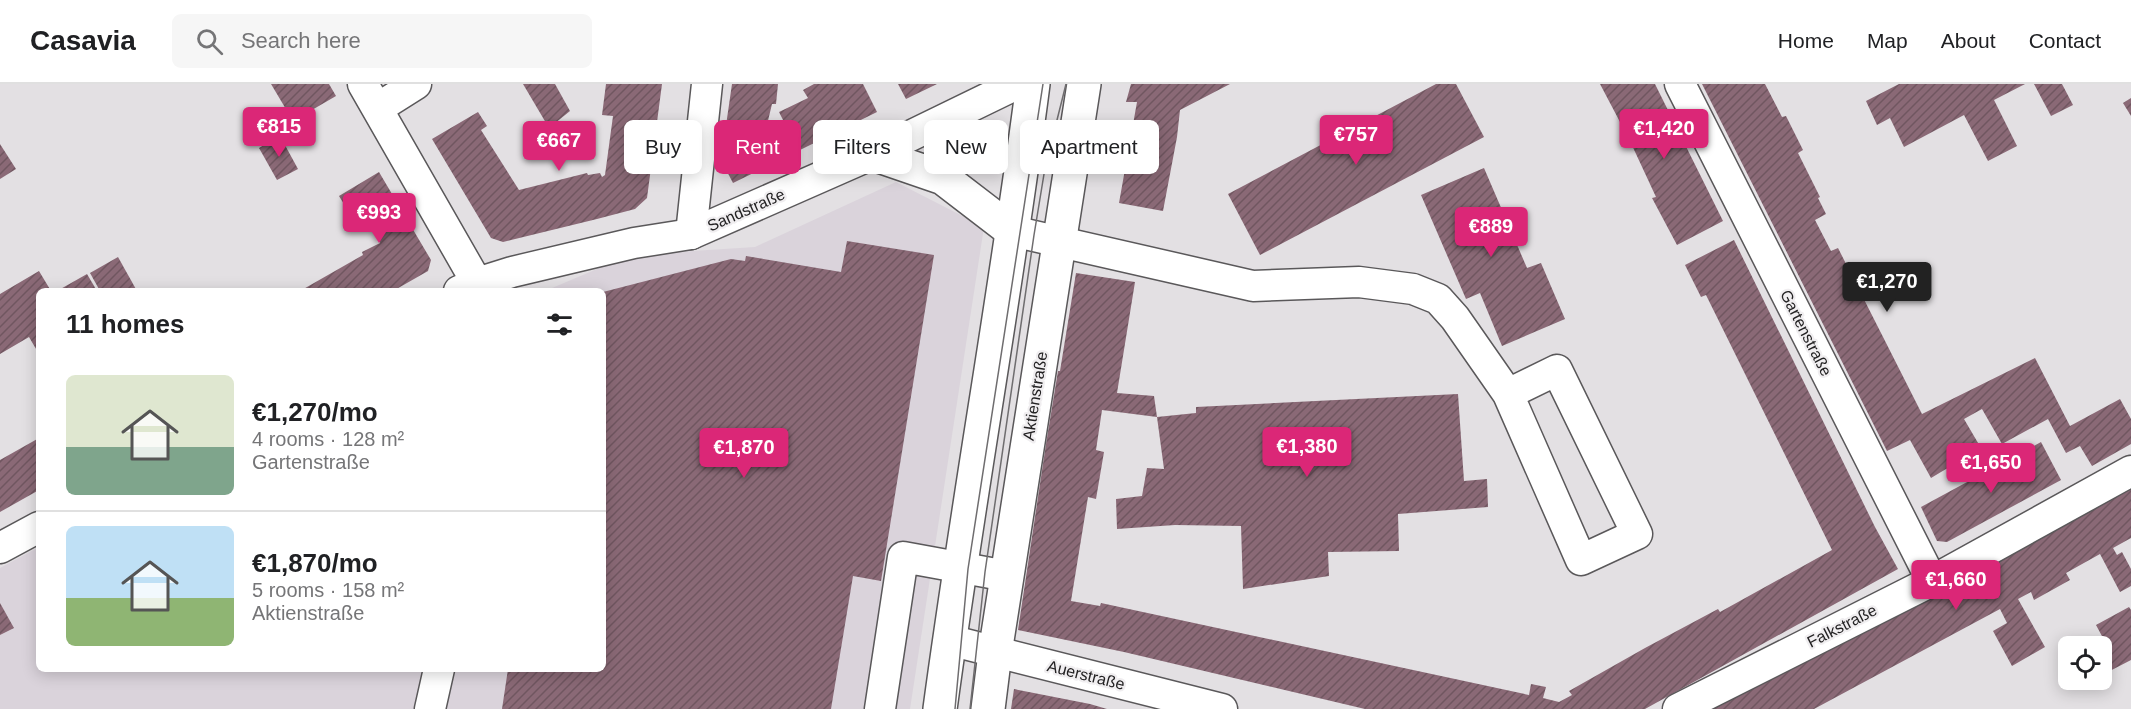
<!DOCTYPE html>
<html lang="en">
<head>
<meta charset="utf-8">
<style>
  body { margin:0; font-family:Arial,sans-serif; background:#f6f6f6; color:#202124; height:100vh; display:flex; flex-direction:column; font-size:22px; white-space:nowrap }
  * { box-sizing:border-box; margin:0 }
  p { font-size:20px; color:#757577 }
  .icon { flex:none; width:33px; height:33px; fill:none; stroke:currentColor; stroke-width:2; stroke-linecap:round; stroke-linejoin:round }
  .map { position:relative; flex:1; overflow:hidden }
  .drawer { position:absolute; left:36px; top:204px; width:570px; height:384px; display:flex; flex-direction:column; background:#fff; border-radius:9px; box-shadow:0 3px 15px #0003 }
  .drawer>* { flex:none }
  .hud { position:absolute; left:624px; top:36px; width:570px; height:54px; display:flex; gap:12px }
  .controls { position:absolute; left:2058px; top:552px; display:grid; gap:12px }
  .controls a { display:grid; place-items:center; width:54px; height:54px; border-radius:9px; background:#fff; box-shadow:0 3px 15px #0003; font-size:30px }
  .price { position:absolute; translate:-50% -51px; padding:0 14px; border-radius:6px; background:#db2777; color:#fff; font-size:20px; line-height:39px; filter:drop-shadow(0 2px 3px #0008) }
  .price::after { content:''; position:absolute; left:50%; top:36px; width:18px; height:14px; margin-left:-9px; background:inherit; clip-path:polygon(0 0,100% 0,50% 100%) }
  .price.active { background:#222; color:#fff }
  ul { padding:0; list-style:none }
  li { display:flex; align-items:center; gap:18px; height:150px; padding:0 30px }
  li+li { border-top:2px solid #e0e0e0 }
  li span { display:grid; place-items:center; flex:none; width:168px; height:120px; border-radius:9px; color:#555 }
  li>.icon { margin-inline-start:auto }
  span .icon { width:72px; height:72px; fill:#fffc; stroke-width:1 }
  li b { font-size:26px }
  h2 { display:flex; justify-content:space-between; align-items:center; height:72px; padding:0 30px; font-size:26px }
  .pill { padding:0 21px; border-radius:9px; background:#fff; box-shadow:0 3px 15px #0003; font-size:21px; line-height:54px }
  .pill.active { background:#db2777; color:#fff }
  header { display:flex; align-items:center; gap:36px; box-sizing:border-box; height:84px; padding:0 30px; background:#fff; border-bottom:2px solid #e0e0e0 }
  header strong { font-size:28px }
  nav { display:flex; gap:33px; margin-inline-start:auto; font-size:21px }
  .search { width:420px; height:54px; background:#f6f6f6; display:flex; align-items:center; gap:15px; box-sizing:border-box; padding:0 21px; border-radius:9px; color:#757577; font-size:22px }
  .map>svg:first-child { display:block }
  .built { fill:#dad3db }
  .building { fill:url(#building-hatch) }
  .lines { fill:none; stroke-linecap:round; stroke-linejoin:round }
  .minor-casing { stroke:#5a585a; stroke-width:33 }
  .major-casing { stroke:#5a585a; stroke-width:36 }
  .minor { stroke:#fff; stroke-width:30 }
  .major { stroke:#fff; stroke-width:33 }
  .tram { stroke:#6f6d6f; stroke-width:1.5 }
  .tree { fill:#7e927f }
  .labels { text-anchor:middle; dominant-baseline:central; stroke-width:4.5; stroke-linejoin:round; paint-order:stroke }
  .street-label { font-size:16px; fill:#232223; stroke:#f0eef0 }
</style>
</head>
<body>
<header>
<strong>Casavia</strong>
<div class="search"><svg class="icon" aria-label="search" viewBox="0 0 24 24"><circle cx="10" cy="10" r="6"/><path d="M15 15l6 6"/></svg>Search here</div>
<nav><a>Home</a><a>Map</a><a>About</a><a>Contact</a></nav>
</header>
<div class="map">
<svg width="2131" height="625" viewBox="0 0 2131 625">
  <defs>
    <pattern id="building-hatch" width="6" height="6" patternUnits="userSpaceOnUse" patternTransform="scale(1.5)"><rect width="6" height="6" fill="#8a6976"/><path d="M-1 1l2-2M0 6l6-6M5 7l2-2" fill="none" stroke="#705660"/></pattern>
  </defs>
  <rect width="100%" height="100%" fill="#e3e0e3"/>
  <polygon class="built" points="896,98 984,143 910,625 0,625 0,484 39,463 39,585 603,585 603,207 545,207 630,171 755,163"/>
  <g class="building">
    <polygon points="271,0 329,0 336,12 293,37"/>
    <polygon points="523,0 555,0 570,27 549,44"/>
    <polygon points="606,0 662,0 647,114 635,125 597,135 503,158 491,154 432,55 478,28 487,42 481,46 519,106 587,89 588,91 600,89 602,93 605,91 613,32 602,31"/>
    <polygon points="732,0 778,0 776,20 772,20 766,45 783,36 779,28 808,14 803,6 814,0 863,0 877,28 733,99 721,76"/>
    <polygon points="898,0 937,0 906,15"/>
    <polygon points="1131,0 1230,0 1180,26 1177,53 1163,127 1119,119 1137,18 1126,18"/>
    <polygon points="1436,0 1456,0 1484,53 1260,171 1228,110"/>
    <polygon points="1600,0 1655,0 1723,137 1677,161 1652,114 1656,113 1630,57"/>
    <polygon points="1702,0 1765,0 1782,33 1786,32 1803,66 1798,69 1820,113 1818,114 1826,130 1815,136 1831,167 1838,164 1922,330 2035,274 2070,342 2120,315 2131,335 2131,360 2092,382 2080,362 2066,369 2048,335 2002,360 1982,325 1964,335 1981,364 1931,394 1910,356 1887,367"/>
    <polygon points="1899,0 2025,0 1994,16 2017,62 1988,77 1964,31 1904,63 1890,34 1877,41 1866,17"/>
    <polygon points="2034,0 2062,0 2073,21 2051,32"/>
    <polygon points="2131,14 2131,32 2123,19"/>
    <polygon points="280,52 298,85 277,96 259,64"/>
    <polygon points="0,60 16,85 0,95"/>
    <polygon points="1484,84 1527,184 1541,179 1565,235 1502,262 1480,209 1466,215 1421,111"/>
    <polygon points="379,88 431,176 428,187 393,207 300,207 363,171 362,168 380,159 365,133 355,138 339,112"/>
    <polygon points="1734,156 1875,443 1898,485 1645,625 1365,625 1124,568 1018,546 1046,360 1058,287 1060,287 1076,189 1135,198 1117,309 1154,312 1157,333 1102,326 1096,366 1104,368 1096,415 1088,413 1071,517 1100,522 1101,519 1529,611 1531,600 1546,603 1543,614 1559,618 1572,611 1569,607 1645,564 1718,525 1720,528 1832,466 1706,211 1701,213 1685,181"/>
    <polygon points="847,157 934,171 881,497 853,492 831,625 502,625 508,585 603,585 603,208 731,175 745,177 746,172 841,188"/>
    <polygon points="118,173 137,207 100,207 90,189"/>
    <polygon points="39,187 51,207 39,207 39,270 29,253 0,270 0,210"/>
    <polygon points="87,190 97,207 57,207"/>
    <polygon points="1458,310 1464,397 1487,395 1488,423 1398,430 1399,467 1328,468 1329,492 1243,505 1241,442 1175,441 1117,445 1116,415 1142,412 1147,384 1164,385 1157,333 1196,329 1196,323"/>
    <polygon points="39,354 39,406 0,428 0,376"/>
    <polygon points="2041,358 2061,396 1947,458 1937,457 1921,423"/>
    <polygon points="2131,401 2131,454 2113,464 2117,471 2122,468 2131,485 2131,502 2120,508 2100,470 2066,489 2070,496 2034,516 2031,508 2018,515 2045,563 2012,582 1993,547 2007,539 2000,525 1814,625 1708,625"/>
    <polygon points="0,519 14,544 0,551"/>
    <polygon points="2129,523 2131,526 2131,576 2102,591 2102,562 2087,562 2103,554 2096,541"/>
    <polygon points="1014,605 1090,620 1107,625 1011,625"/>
  </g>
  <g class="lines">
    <g class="minor-casing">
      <g id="minor">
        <polyline points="363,0 477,199"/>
        <polyline points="1680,0 1932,497"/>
        <polyline points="378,24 416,0"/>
        <polyline points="1012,147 1253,202 1359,198 1413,205 1438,215 1455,234 1508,310 1557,286 1637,450 1581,476 1508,310"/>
        <polyline points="691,150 707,0"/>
        <polyline points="459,207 477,199 512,188 634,159 691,150 873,70 1017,0"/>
        <polyline points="0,464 39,443"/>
        <polyline points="949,556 1222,625"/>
        <polyline points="430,625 439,585"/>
        <polyline points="880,625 903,473 1007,492"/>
        <polyline points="1678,625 1932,497 2131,387"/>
      </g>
    </g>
    <g class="major-casing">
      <g id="major">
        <polyline points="873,70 943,94 1012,147"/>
        <path d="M940 625C968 416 1006 209 1033 0"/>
        <polyline points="988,625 995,569 1084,0"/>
      </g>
    </g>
    <use href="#minor" class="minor"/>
    <use href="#major" class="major"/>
    <g class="tram">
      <polyline points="955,625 968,485 1043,0"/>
      <polyline points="970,625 985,488 1034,151 1045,84 1066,0"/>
    </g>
  </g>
  <circle class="tree" cx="973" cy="75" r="9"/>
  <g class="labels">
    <g class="street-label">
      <text transform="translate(746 126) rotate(-24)">Sandstraße</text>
      <text transform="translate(1806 249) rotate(63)">Gartenstraße</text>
      <text transform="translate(1035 312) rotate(-81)">Aktienstraße</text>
      <text transform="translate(1842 542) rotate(-27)">Falkstraße</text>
      <text transform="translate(1086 591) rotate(14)">Auerstraße</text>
    </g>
  </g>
</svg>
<div class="controls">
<a><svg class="icon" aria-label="locate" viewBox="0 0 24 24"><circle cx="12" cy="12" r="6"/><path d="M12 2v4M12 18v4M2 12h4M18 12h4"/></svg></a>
</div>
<b class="price" style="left:279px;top:74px">€815</b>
<b class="price" style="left:1664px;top:76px">€1,420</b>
<b class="price" style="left:1356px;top:82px">€757</b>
<b class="price" style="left:559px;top:88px">€667</b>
<b class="price" style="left:379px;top:160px">€993</b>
<b class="price" style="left:1491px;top:174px">€889</b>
<b class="price active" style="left:1887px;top:229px">€1,270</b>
<b class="price" style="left:1307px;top:394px">€1,380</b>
<b class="price" style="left:744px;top:395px">€1,870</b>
<b class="price" style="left:1991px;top:410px">€1,650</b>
<b class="price" style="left:1956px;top:527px">€1,660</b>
<div class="hud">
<a class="pill">Buy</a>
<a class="pill active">Rent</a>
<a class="pill">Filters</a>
<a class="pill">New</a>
<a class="pill">Apartment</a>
</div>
<section class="drawer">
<h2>11 homes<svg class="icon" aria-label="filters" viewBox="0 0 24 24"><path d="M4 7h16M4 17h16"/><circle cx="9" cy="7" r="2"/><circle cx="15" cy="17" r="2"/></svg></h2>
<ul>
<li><span style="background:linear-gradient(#dfe7d0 60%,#7fa58c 0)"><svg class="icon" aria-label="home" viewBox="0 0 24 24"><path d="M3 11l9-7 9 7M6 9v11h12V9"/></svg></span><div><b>€1,270/mo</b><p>4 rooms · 128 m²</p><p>Gartenstraße</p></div></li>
<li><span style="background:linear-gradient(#bfe0f5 60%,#8fb573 0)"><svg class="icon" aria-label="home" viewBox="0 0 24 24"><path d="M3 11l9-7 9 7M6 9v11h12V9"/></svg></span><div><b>€1,870/mo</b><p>5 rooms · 158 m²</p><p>Aktienstraße</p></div></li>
</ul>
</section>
</div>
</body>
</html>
